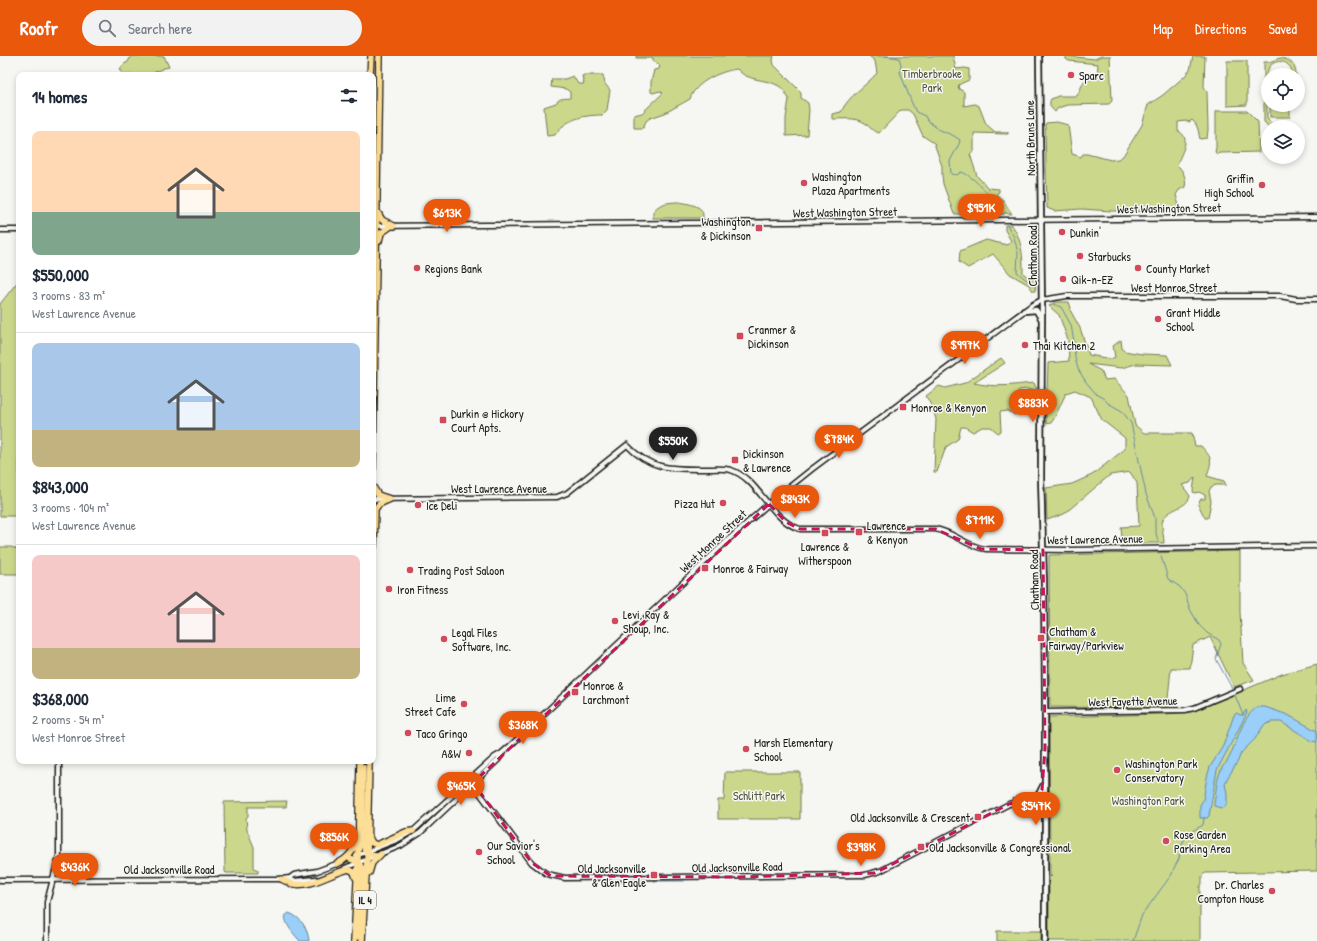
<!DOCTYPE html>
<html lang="en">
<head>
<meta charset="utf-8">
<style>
  body { margin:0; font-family:"Patrick Hand",sans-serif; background:#f2f2f3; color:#1f2937; height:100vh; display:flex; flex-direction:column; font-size:15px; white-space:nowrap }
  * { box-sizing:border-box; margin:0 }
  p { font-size:13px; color:#747a83 }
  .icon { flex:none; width:22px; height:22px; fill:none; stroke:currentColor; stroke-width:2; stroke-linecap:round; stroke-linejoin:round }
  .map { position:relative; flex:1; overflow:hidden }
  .sheet { position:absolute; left:16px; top:16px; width:360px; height:692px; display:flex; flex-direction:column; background:#fff; border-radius:8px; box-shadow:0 2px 6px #0003 }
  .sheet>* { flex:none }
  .tools { position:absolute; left:1261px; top:12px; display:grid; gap:8px }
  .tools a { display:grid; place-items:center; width:44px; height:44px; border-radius:50%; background:#fff; box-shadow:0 2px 6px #0003; font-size:20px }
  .price { position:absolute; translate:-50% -34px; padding:0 9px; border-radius:14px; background:#ea580c; color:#fff; font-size:13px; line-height:26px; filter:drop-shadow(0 1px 2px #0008) }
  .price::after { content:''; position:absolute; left:50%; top:24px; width:12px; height:9px; margin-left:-6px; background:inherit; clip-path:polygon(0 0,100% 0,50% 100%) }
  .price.on { background:#222; color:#fff }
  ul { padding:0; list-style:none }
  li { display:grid; align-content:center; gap:8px; height:212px; padding:0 16px }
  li+li { border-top:1px solid #e0e1e3 }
  li span { display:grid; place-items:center; height:124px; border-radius:8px; color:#555 }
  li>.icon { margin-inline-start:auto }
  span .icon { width:72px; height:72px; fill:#fffc; stroke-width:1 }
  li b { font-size:17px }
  h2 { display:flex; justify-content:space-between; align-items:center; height:48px; padding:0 16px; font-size:17px }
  header { display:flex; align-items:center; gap:24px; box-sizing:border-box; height:56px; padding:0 20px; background:#ea580c; color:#fff }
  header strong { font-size:19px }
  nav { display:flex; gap:22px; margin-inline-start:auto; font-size:14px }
  .search { width:280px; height:36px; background:#f2f2f3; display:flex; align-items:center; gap:10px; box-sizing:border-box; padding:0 14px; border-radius:22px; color:#747a83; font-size:15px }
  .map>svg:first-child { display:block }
  .green { fill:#cbd88c; stroke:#747a54 }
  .water { fill:#99cff8; stroke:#6787a0 }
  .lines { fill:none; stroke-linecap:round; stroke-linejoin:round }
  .stream { stroke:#6787a0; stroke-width:1 }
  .tertiary-casing { stroke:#1c1c1c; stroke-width:7 }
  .secondary-casing { stroke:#1c1c1c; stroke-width:8 }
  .trunk-casing { stroke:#1c1c1c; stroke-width:8 }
  .tertiary { stroke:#f6f6f2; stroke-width:4 }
  .secondary { stroke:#f6f6f2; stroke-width:4.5 }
  .trunk { stroke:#fdde96; stroke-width:5.5 }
  .marked { fill:none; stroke:#c2185b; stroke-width:3; stroke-dasharray:8 5; stroke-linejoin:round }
  .poi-dot { fill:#d1495b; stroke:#f6f6f2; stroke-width:1.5 }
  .labels { text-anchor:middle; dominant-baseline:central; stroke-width:3; stroke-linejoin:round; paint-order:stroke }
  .shield { fill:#f6f6f2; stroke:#5d5d5c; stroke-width:1 }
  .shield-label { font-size:11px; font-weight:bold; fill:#1c1c1c }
  .park-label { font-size:12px; fill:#51543e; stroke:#f6f6f2 }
  .poi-label { font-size:12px; fill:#1c1c1c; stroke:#f6f6f2; text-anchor:start }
  .street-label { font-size:12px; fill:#1c1c1c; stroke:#f6f6f2 }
</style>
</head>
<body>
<header>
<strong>Roofr</strong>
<div class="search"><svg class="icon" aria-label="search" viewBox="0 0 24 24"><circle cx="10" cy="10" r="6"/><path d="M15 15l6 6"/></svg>Search here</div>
<nav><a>Map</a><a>Directions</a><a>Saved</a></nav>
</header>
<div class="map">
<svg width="1317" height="885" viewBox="0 0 1317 885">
  <rect width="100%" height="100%" fill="#f6f6f2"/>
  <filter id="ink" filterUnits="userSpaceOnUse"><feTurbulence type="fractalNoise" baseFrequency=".025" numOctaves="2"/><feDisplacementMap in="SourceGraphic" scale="8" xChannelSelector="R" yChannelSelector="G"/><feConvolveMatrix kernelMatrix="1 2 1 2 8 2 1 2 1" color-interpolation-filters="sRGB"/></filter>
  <g filter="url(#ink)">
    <g class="green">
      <polygon points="131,0 164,0 169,11 164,12 149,19 121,19 122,16 120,13 124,8 128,6"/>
      <path d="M636 0H774L773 4 774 9 801 36V42L808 47 809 54 807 79 786 80V62L789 43C786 38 784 33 779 30 765 22 748 26 737 13 721 15 695 26 690 43L665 57 650 62 646 65 643 72H634V59L642 57 663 37 660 35 653 37 651 36V26L654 14 659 13 660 9 653 5V2H636Z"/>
      <path d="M869 0H953L956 13 965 12 969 13V24L960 28 958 30 959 33 964 36V50L975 48 979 50 986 68 995 76H1008V78L974 77V96L970 98 977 120 988 132 999 133V136L996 138 1003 144 1012 158H1008L1005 156V158L960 159 959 158H954L943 128 942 119V110L934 87 923 80 913 58 908 54H901L879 77C873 76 870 71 865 67 856 61 843 63 832 63V58L841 56C849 39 865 31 877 17L875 5Z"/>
      <path d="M1066 0 1095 3 1101 0H1110L1112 45 1109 48 1067 49 1058 52 1055 56C1051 52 1048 49 1051 43L1058 40H1077L1084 25 1097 22 1098 8 1069 5 1066 3Z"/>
      <path d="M1193 0H1205L1204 31 1207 35 1208 74 1207 82 1200 83C1198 74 1198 69 1192 64L1189 66 1186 65 1178 66V75C1193 82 1180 98 1177 109 1183 114 1187 123 1185 131L1179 134 1176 139 1180 153V154L1172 156 1112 155 1081 153 1054 155 1047 152 1045 69 1046 67 1057 66 1068 69 1072 98 1081 101 1083 98H1087L1111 104 1118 103 1123 100 1142 69 1148 49 1163 39 1185 20 1190 14Z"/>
      <path d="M1280 2C1290 3 1296 9 1296 19H1293C1291 1 1268 1 1267 19V61L1270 66 1276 71H1269L1264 66V6H1269Z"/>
      <polygon points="1227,5 1247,5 1247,49 1227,50"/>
      <path d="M584 19H603L605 28 610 34 607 54 602 59C584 59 565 63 555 79L547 80 544 51 556 47C560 41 565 43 570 42V36L566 33 551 31 552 23H565L573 20 578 28H584L582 20Z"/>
      <rect x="1270" y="49" width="20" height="12"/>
      <polygon points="1216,55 1247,55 1258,66 1259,96 1220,97 1217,98 1215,96 1216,92"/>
      <path d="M679 146C685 147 699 149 702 155 703 156 703 160 703 162H653V156C658 147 670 146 679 146Z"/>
      <path d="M1005 169H1012C1022 184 1023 200 1023 217L1030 223H1036L1035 235H1033L1029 229 1010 218 993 198 968 212 959 206 960 195 986 184 1007 189 1011 185 1005 174Z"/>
      <polygon points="19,224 19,460 0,460 0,248"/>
      <path d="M1055 246H1069L1071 252 1070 254 1080 272 1089 299 1111 303 1115 301 1113 290 1121 284 1122 292 1124 295 1142 298 1167 299 1172 309 1136 308 1121 312 1088 308 1101 315 1105 324 1114 323 1129 339 1135 369 1144 377H1192L1195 390H1201C1213 403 1212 404 1207 420L1224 425 1226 429H1216L1211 431 1209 435 1211 445 1208 462H1205L1198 448 1201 443H1205V439L1199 436 1194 437 1193 435 1195 421 1190 427 1182 429 1190 440C1187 454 1163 452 1162 468 1162 474 1164 481 1164 487H1125L1122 483 1121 471 1139 470 1137 427 1130 416 1110 419 1064 458 1047 464 1046 432 1072 428 1092 419 1125 393V382L1102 364 1091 341 1075 334 1066 337 1055 361 1051 367 1046 368 1048 307 1069 305 1068 284 1059 259 1049 250Z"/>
      <path d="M1001 302 1005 307 974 327C996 332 1012 329 1034 327L1038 336 1027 333 1019 334 1017 339 1014 341 1017 355 1015 359 1008 355 1000 356 1001 375 998 377 991 371H982L973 376 965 371H961L958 383 946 391 937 416H934L936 363 932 351 926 340 939 330 945 332 965 327Z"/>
      <polygon points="0,491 11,491 19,494 19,518 0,518"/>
      <polygon points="1240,495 1240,556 1243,607 1254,624 1234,631 1210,581 1193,589 1190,612 1171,612 1167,652 1050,651 1049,499"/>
      <polygon points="1317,608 1317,815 1205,817 1202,820 1202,827 1200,831 1200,885 1049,885 1049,821 1052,820 1050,820 1050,804 1049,661 1166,658 1188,656 1199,653 1282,618"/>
      <polygon points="725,716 800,716 800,763 718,763 718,744 724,744"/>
      <polygon points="287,745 286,751 248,751 248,760 246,762 247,774 254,791 254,812 258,814 258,817 226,817 225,816 224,746"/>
      <rect x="997" y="875" width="44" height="10"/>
    </g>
    <g class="water">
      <path d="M1258 651H1265L1288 659 1317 675V686L1312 685 1281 666H1272L1264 669 1255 683 1241 697 1238 705 1227 723 1225 728 1227 737V747L1225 751 1221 752 1214 750V748C1216 737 1216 724 1221 714 1222 709 1226 708 1228 704 1236 689 1242 659 1258 651Z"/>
      <polygon points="1246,654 1247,656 1245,661 1217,714 1209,760 1207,762 1200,762 1200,749 1203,744 1207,721 1210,711 1223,690 1234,659 1237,657 1240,659 1243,659"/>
      <path d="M289 857C301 861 308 873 309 885H300C293 877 286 870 285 860Z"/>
    </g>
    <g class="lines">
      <g class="stream">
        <path d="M885 0 899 2 901 8 900 16 911 45 916 56 925 60 927 64 938 73 954 80 960 84 959 88 950 105 951 118 957 119 961 116C972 118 998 147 1002 158"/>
        <polyline points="1007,169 1014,181 1018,197 1017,216 1036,232"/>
        <polyline points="1053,248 1061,251 1071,269 1074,286 1075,302 1078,313 1086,326 1097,339 1103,342 1108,347 1122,355 1131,367 1146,438 1155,462 1155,473 1158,485"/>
        <polyline points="1161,500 1168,523 1180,531 1185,538 1190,553 1199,569 1207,577 1219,584 1221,588 1216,603 1233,634"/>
        <polyline points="1234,637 1243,659"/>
        <polyline points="654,825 684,825"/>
        <polyline points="614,826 645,826"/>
        <polyline points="1133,885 1142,859 1172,818 1174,812 1179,803 1180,793 1187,778 1203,769 1204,762"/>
      </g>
      <g class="tertiary-casing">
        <g id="tertiary">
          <polyline points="373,170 1317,161"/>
          <polyline points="0,174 19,174"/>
          <path d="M373 443 557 441 567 437 627 389C651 415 674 413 706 413 714 413 723 412 731 414 759 423 770 464 800 473H935C954 476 967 491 986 493L1069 494 1317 490"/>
          <polyline points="1045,656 1185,654 1194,652 1240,633"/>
          <polyline points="470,724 532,807 547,818 565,822 865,819 880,815 1009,748 1025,744 1045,743"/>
          <polyline points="356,800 397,784 413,775 495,701 502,697 510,690 729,483 773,444 812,413 1032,249 1042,244 1067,240 1280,240 1296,243 1317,243"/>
          <polyline points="345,812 400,790 420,777 498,704 502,698"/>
          <polyline points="290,822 293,825 316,823"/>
          <polyline points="0,824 281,823 290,822 294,819 317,815 339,807"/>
          <polyline points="47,885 47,846 59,800 59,705"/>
        </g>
      </g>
      <g class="secondary-casing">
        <g id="secondary">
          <polyline points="1039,0 1042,252 1041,421 1044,528 1045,636 1045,885"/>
          <polyline points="1024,255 1036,254 1041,262"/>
          <polyline points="1032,743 1039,738 1043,730"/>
          <polyline points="1015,746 1038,746 1040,748 1043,756"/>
        </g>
      </g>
      <g class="trunk-casing">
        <g id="trunk">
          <polyline points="370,19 371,0"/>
          <polyline points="378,157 382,164 394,170"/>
          <polyline points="379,185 381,177 391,170"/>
          <polyline points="373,412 379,0"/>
          <polyline points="373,431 378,439 390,443"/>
          <polyline points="373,492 374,490 375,453 379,448 390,443"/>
          <polyline points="363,711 363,789 365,795 375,800"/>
          <polyline points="369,781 372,787 377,789 406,776 413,775"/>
          <path d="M350 803C356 804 360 807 362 813L359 881"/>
          <path d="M337 808C347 803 354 796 356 785"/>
          <polyline points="369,817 372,807 381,798"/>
          <path d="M281 823C284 824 289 827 293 828 313 831 331 817 349 813L354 816 356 822"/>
          <polyline points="354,885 358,806 360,705"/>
          <polyline points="362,885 367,803 369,705"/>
        </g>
      </g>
      <use href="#tertiary" class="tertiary"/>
      <use href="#secondary" class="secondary"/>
      <use href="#trunk" class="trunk"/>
    </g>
  </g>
  <path class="marked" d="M769 448 786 466 800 473H935L981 493 1043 494 1045 692 1042 734 1032 743 1009 748 875 817 740 821 551 820 532 807 473 727Z"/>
  <g class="poi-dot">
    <circle cx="1071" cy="19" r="4"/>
    <circle cx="804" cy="127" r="4"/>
    <circle cx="1262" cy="129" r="4"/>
    <rect x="755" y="168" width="8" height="8" rx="2"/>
    <circle cx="1062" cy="176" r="4"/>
    <circle cx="1080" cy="200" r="4"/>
    <circle cx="417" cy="212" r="4"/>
    <circle cx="1138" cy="212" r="4"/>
    <circle cx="1063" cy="223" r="4"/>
    <circle cx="1158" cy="263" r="4"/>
    <rect x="736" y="276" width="8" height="8" rx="2"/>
    <circle cx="1025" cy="289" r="4"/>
    <rect x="899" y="347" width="8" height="8" rx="2"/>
    <rect x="439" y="360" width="8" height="8" rx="2"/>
    <rect x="731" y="400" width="8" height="8" rx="2"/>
    <circle cx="723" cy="447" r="4"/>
    <circle cx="418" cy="449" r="4"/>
    <rect x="855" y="472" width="8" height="8" rx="2"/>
    <rect x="821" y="473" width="8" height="8" rx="2"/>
    <rect x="701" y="508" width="8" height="8" rx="2"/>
    <circle cx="410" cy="514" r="4"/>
    <circle cx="389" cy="533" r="4"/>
    <circle cx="615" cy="565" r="4"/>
    <rect x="1037" y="578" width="8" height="8" rx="2"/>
    <circle cx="444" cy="583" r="4"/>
    <rect x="571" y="632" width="8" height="8" rx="2"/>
    <circle cx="464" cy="648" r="4"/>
    <circle cx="408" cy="677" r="4"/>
    <circle cx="746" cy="693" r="4"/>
    <circle cx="469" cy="697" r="4"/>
    <circle cx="1117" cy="714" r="4"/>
    <rect x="974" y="757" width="8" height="8" rx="2"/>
    <circle cx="1166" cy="785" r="4"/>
    <rect x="917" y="787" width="8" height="8" rx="2"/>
    <circle cx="479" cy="796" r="4"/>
    <rect x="650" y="815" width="8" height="8" rx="2"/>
    <circle cx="1272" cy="835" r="4"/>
  </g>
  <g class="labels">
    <rect class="shield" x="354" y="835" width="22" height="18" rx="3"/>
    <g class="shield-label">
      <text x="365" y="844">IL 4</text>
    </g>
    <g class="park-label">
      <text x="932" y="17">Timberbrooke<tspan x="932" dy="14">Park</tspan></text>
      <text x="759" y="739">Schlitt Park</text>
      <text x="1148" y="744">Washington Park</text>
    </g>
    <g class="poi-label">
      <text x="1079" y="19">Sparc</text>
      <text x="812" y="120">Washington<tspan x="812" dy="14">Plaza Apartments</tspan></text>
      <text x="1254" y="122" text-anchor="end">Griffin<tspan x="1254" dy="14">High School</tspan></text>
      <text x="751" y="165" text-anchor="end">Washington<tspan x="751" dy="14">&amp; Dickinson</tspan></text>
      <text x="1070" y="176">Dunkin'</text>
      <text x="1088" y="200">Starbucks</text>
      <text x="425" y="212">Regions Bank</text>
      <text x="1146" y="212">County Market</text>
      <text x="1071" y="223">Qik-n-EZ</text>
      <text x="1166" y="256">Grant Middle<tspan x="1166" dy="14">School</tspan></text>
      <text x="748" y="273">Cranmer &amp;<tspan x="748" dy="14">Dickinson</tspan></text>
      <text x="1033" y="289">Thai Kitchen 2</text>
      <text x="911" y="351">Monroe &amp; Kenyon</text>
      <text x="451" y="357">Durkin @ Hickory<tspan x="451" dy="14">Court Apts.</tspan></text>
      <text x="743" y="397">Dickinson<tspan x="743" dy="14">&amp; Lawrence</tspan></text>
      <text x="715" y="447" text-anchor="end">Pizza Hut</text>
      <text x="426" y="449">Ice Deli</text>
      <text x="867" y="469">Lawrence<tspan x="867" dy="14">&amp; Kenyon</tspan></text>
      <text x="825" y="490" text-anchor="middle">Lawrence &amp;<tspan x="825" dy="14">Witherspoon</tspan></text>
      <text x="713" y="512">Monroe &amp; Fairway</text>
      <text x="418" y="514">Trading Post Saloon</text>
      <text x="397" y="533">Iron Fitness</text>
      <text x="623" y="558">Levi, Ray &amp;<tspan x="623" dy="14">Shoup, Inc.</tspan></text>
      <text x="1049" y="575">Chatham &amp;<tspan x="1049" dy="14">Fairway/Parkview</tspan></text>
      <text x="452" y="576">Legal Files<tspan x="452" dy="14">Software, Inc.</tspan></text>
      <text x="583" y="629">Monroe &amp;<tspan x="583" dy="14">Larchmont</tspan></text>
      <text x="456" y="641" text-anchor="end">Lime<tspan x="456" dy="14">Street Cafe</tspan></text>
      <text x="416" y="677">Taco Gringo</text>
      <text x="754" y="686">Marsh Elementary<tspan x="754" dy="14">School</tspan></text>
      <text x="461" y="697" text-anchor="end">A&amp;W</text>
      <text x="1125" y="707">Washington Park<tspan x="1125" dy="14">Conservatory</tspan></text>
      <text x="970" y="761" text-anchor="end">Old Jacksonville &amp; Crescent</text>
      <text x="1174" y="778">Rose Garden<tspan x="1174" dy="14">Parking Area</tspan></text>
      <text x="487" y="789">Our Savior's<tspan x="487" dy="14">School</tspan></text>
      <text x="929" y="791">Old Jacksonville &amp; Congressional</text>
      <text x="646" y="812" text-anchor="end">Old Jacksonville<tspan x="646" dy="14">&amp; Glen Eagle</tspan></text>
      <text x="1264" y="828" text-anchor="end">Dr. Charles<tspan x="1264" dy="14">Compton House</tspan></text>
    </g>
    <g class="street-label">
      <text transform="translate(1030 82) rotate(-91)">North Bruns Lane</text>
      <text transform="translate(1169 152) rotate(-1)">West Washington Street</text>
      <text transform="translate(845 156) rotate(-1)">West Washington Street</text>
      <text transform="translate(1032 200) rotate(-90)">Chatham Road</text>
      <text x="1174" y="231">West Monroe Street</text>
      <text x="499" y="432">West Lawrence Avenue</text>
      <text transform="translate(1095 483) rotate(-1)">West Lawrence Avenue</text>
      <text transform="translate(713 485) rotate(-43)">West Monroe Street</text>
      <text transform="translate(1034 524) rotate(-91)">Chatham Road</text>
      <text transform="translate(1133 645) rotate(-1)">West Fayette Avenue</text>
      <text transform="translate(737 811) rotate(-1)">Old Jacksonville Road</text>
      <text x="169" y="813">Old Jacksonville Road</text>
    </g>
  </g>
</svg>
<div class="tools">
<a><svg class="icon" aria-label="locate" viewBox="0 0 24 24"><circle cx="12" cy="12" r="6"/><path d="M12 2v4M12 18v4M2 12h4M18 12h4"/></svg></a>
<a><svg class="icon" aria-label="layers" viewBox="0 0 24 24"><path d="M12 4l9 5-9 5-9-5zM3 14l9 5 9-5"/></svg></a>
</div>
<b class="price" style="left:981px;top:172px">$951K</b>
<b class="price" style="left:447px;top:177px">$613K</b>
<b class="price" style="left:965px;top:309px">$997K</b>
<b class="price" style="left:1033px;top:367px">$883K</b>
<b class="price" style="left:839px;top:403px">$784K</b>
<b class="price on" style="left:673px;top:405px">$550K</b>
<b class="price" style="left:795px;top:463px">$843K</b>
<b class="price" style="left:980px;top:484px">$711K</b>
<b class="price" style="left:523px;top:689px">$368K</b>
<b class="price" style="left:461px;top:750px">$465K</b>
<b class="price" style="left:1036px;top:770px">$547K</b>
<b class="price" style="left:334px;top:801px">$856K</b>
<b class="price" style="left:861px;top:811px">$398K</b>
<b class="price" style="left:75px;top:831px">$436K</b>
<section class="sheet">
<h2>14 homes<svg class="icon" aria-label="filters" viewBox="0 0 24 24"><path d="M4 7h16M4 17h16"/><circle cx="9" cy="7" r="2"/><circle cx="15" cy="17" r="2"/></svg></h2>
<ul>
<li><span style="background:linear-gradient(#ffd9b3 65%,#7fa58c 0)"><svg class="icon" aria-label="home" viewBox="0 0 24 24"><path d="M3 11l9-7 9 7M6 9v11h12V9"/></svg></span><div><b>$550,000</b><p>3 rooms · 83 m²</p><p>West Lawrence Avenue</p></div></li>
<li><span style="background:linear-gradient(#a9c7e8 70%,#c2b280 0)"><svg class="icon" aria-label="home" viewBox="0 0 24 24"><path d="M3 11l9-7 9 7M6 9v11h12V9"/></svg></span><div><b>$843,000</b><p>3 rooms · 104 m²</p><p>West Lawrence Avenue</p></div></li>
<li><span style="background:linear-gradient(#f6c9c9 75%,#c2b280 0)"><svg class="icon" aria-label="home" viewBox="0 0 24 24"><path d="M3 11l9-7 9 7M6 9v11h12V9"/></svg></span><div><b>$368,000</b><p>2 rooms · 54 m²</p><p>West Monroe Street</p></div></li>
</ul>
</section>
</div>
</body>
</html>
